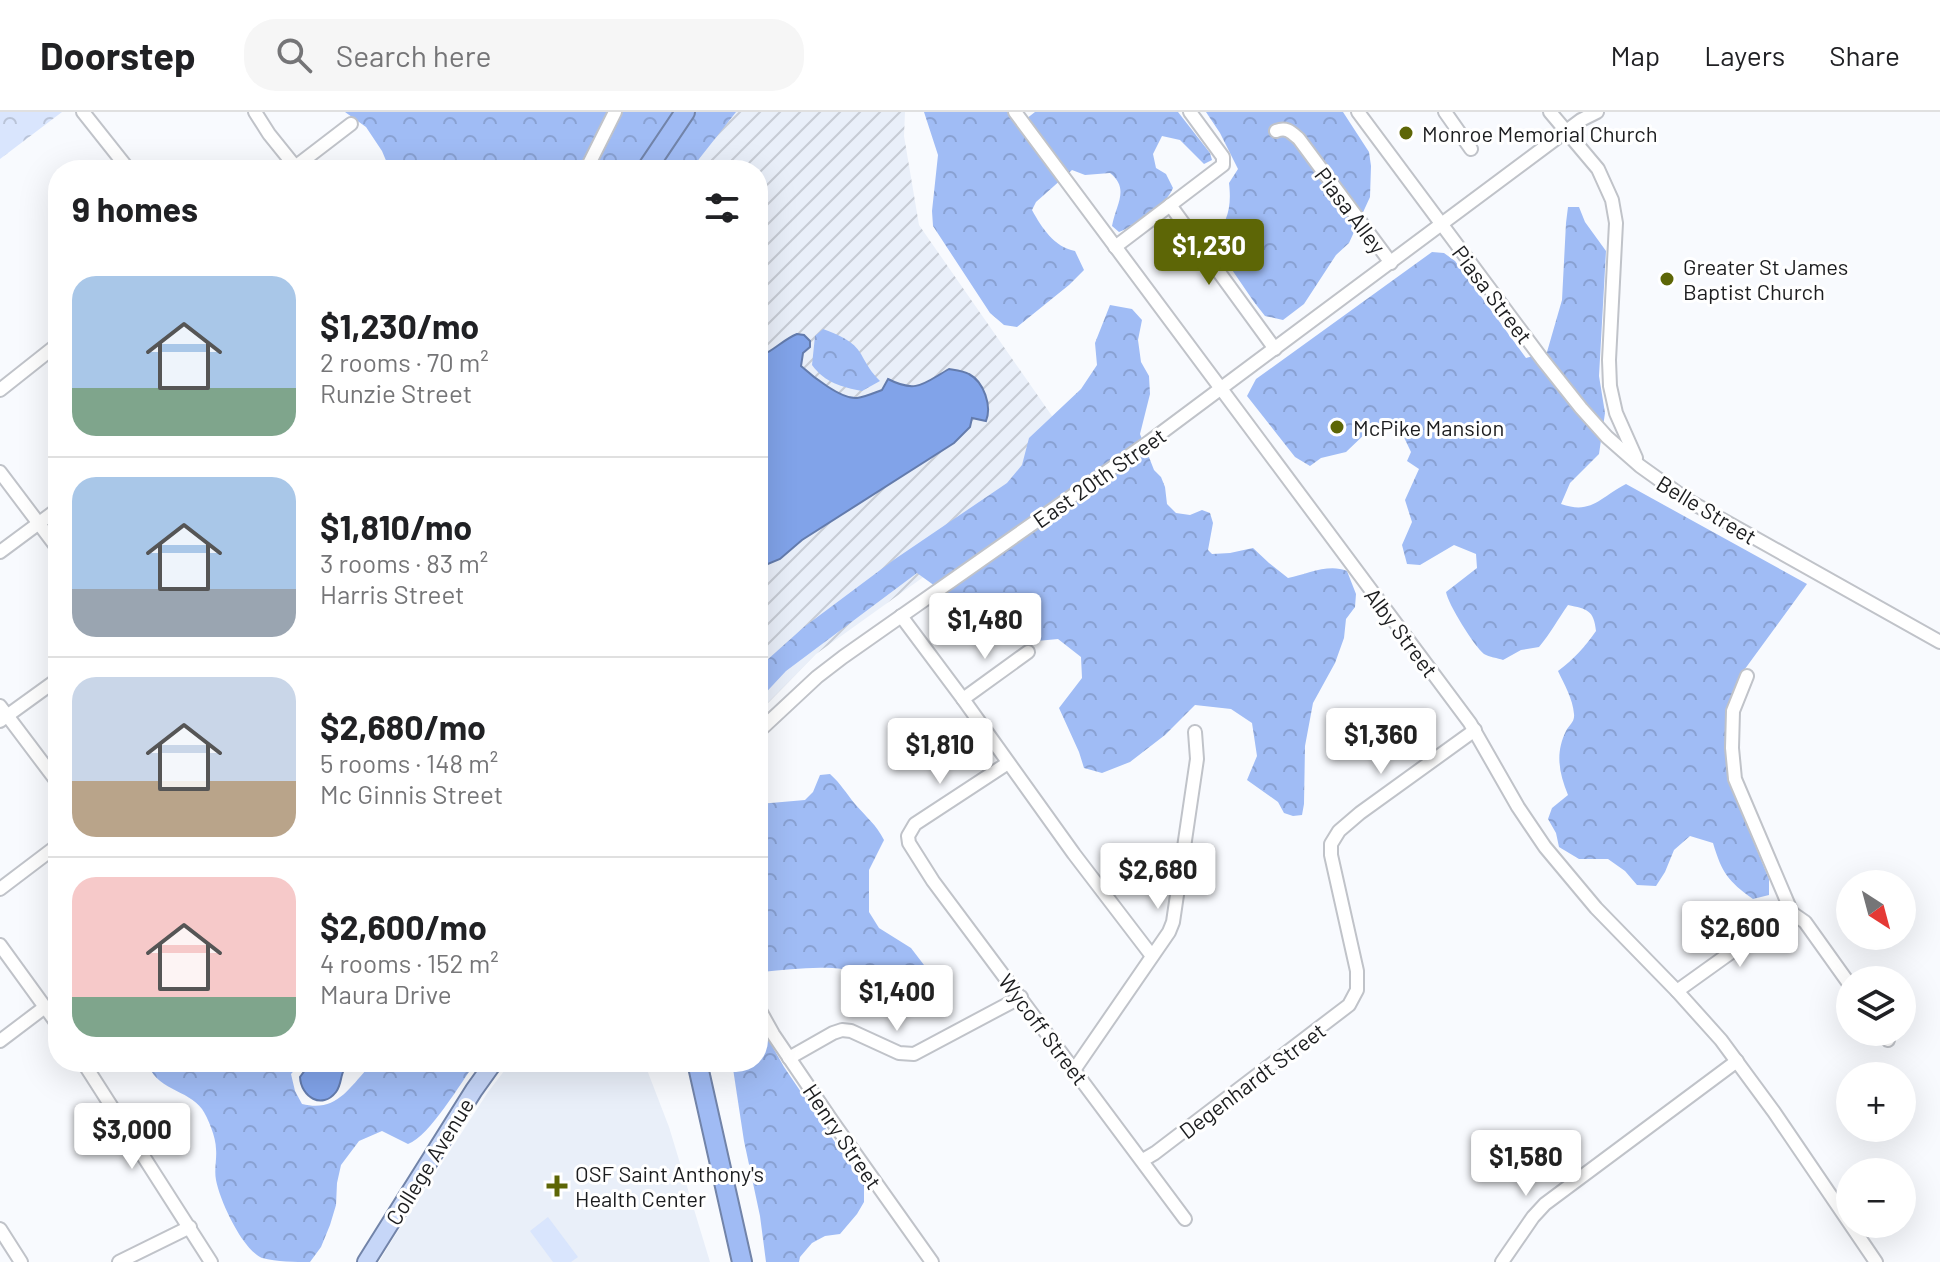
<!DOCTYPE html>
<html lang="en">
<head>
<meta charset="utf-8">
<style>
  body { margin:0; font-family:Barlow,sans-serif; background:#f6f6f6; color:#202124; height:100vh; display:flex; flex-direction:column; font-size:30px; white-space:nowrap }
  * { box-sizing:border-box; margin:0 }
  p { font-size:26px; color:#757577 }
  .icon { flex:none; width:44px; height:44px; fill:none; stroke:currentColor; stroke-width:2; stroke-linecap:round; stroke-linejoin:round }
  .map { position:relative; flex:1; overflow:hidden }
  .sheet { position:absolute; left:48px; top:48px; width:720px; height:912px; display:flex; flex-direction:column; background:#fff; border-radius:32px; box-shadow:0 8px 32px #0002 }
  .sheet>* { flex:none }
  .needle { width:52px; rotate:144deg }
  .fabs { position:absolute; left:1836px; top:758px; display:grid; gap:16px }
  .fabs a { display:grid; place-items:center; width:80px; height:80px; border-radius:50%; background:#fff; box-shadow:0 8px 32px #0002; font-size:40px }
  .price { position:absolute; translate:-50% -68px; padding:0 18px; border-radius:8px; background:#fff; color:#222; font-size:26px; line-height:52px; filter:drop-shadow(0 2px 4px #0008) }
  .price::after { content:''; position:absolute; left:50%; top:48px; width:24px; height:18px; margin-left:-12px; background:inherit; clip-path:polygon(0 0,100% 0,50% 100%) }
  .price.active { background:#5d6606; color:#fff }
  ul { padding:0; list-style:none }
  li { display:flex; align-items:center; gap:24px; height:200px; padding:0 24px }
  li+li { border-top:2px solid #e0e0e0 }
  li span { display:grid; place-items:center; flex:none; width:224px; height:160px; border-radius:24px; color:#555 }
  li>.icon { margin-inline-start:auto }
  span .icon { width:96px; height:96px; fill:#fffc; stroke-width:1 }
  li b { font-size:34px }
  h2 { display:flex; justify-content:space-between; align-items:center; height:96px; padding:0 24px; font-size:34px }
  header { display:flex; align-items:center; gap:48px; box-sizing:border-box; height:112px; padding:0 40px; background:#fff; border-bottom:2px solid #e0e0e0 }
  header strong { font-size:38px }
  nav { display:flex; gap:44px; margin-inline-start:auto; font-size:28px }
  .search { width:560px; height:72px; background:#f6f6f6; display:flex; align-items:center; gap:20px; box-sizing:border-box; padding:0 28px; border-radius:32px; color:#757577; font-size:30px }
  .map>svg:first-child { display:block }
  .built { fill:#e9eff9 }
  .industrial { fill:url(#industrial-furrows) }
  .forest { fill:url(#forest-crowns) }
  .park { fill:url(#park-crowns) }
  .pitch { fill:#d9e5fd }
  .water { fill:#81a3e9; stroke:#637bac; stroke-width:2 }
  .lines { fill:none; stroke-linecap:round; stroke-linejoin:round }
  .minor-casing { stroke:#c0c3c9; stroke-width:16 }
  .major-casing { stroke:#7284a9; stroke-width:20 }
  .highway-casing { stroke:#7284a9; stroke-width:22 }
  .minor { stroke:#fff; stroke-width:12 }
  .major { stroke:#c6d6f8; stroke-width:16 }
  .highway { stroke:#a0bbf4; stroke-width:18 }
  .poi-dot { fill:#5d6606; stroke:#fff; stroke-width:3 }
  .labels { text-anchor:middle; dominant-baseline:central; stroke-width:6; stroke-linejoin:round; paint-order:stroke }
  .poi-label { font-size:22px; fill:#1c1d1f; stroke:#fff; text-anchor:start }
  .street-label { font-size:22px; fill:#1c1d1f; stroke:#fff }
</style>
</head>
<body>
<header>
<strong>Doorstep</strong>
<div class="search"><svg class="icon" aria-label="search" viewBox="0 0 24 24"><circle cx="10" cy="10" r="6"/><path d="M15 15l6 6"/></svg>Search here</div>
<nav><a>Map</a><a>Layers</a><a>Share</a></nav>
</header>
<div class="map">
<svg width="1940" height="1150" viewBox="0 0 1940 1150">
  <defs>
    <pattern id="industrial-furrows" width="10" height="10" patternUnits="userSpaceOnUse" patternTransform="scale(2)"><rect width="10" height="10" fill="#e9eff9"/><path d="M-1 1l2-2M0 10L10 0M9 11l2-2" fill="none" stroke="#c7ccd5"/></pattern>
    <pattern id="forest-crowns" width="20" height="18" patternUnits="userSpaceOnUse" patternTransform="scale(2)"><rect width="20" height="18" fill="#a0bcf5"/><path d="M2 6a3 3 0 1 1 6 0M12 15a3 3 0 1 1 6 0" fill="none" stroke="#89a1d2"/></pattern>
    <pattern id="park-crowns" width="20" height="18" patternUnits="userSpaceOnUse" patternTransform="scale(2)"><rect width="20" height="18" fill="#d9e5fd"/><path d="M2 6a3 3 0 1 1 6 0M12 15a3 3 0 1 1 6 0" fill="none" stroke="#bac4d8"/></pattern>
  </defs>
  <rect width="100%" height="100%" fill="#f8fafe"/>
  <polygon class="built" points="511,950 644,950 669,1015 710,1150 379,1150 389,1133 488,980"/>
  <polygon class="industrial" points="712,0 905,0 904,24 919,113 1084,350 816,542 758,601 758,58 673,58"/>
  <g class="forest">
    <polygon points="345,0 736,0 699,47 692,58 390,58 382,39 366,15"/>
    <path d="M924 0H1021L1026 7 1035 0H1178L1210 41 1212 48 1204 52 1180 28 1162 24 1153 42 1156 56 1166 62 1173 76C1167 92 1135 114 1119 120L1112 114C1116 92 1130 77 1110 61L1085 63 1072 58 1036 90 1032 98C1042 116 1054 135 1075 139L1084 158 1069 173 1017 215 1004 213 990 201 933 114 932 99 938 43Z"/>
    <path d="M1206 0H1343L1369 40 1371 54 1370 85 1349 131 1336 143 1304 192 1283 208 1265 204 1254 190 1213 130C1227 109 1232 97 1229 71L1238 57 1220 21Z"/>
    <path d="M1568 95H1579L1585 110 1606 139 1599 264 1605 301 1599 342 1570 371 1561 392C1592 403 1600 385 1626 372L1807 472 1742 561 1728 593 1727 646 1734 682 1769 767V783L1753 787C1728 769 1722 761 1713 731L1690 724 1674 738 1665 760 1656 774 1637 773 1625 759 1608 747H1579L1559 735 1556 721 1548 707 1552 696 1568 683C1559 661 1555 641 1566 619 1569 613 1575 610 1574 602 1573 587 1564 572 1558 559 1574 547 1585 535 1596 519 1594 498 1587 497 1568 493 1558 507 1550 522 1539 535L1521 538 1503 548C1498 546 1489 545 1484 542 1474 534 1448 492 1446 480L1477 456 1476 442 1454 433 1420 453 1407 452 1402 433 1412 410 1405 388 1419 357 1407 349 1411 340 1401 319 1389 316 1367 320 1346 340 1321 346 1310 354 1295 345 1247 284 1256 267 1432 140 1444 141 1455 149 1526 246 1547 240 1562 188 1566 111Z"/>
    <path d="M1110 193 1132 197 1142 208 1138 228 1141 250 1149 264 1150 282 1140 322 1154 358 1161 365 1165 375 1167 392 1176 401 1190 403 1202 398 1210 401 1213 411 1208 438 1212 442 1230 441 1253 436 1269 451 1288 466C1307 462 1329 451 1347 459L1356 482 1355 495 1346 507 1344 526 1335 551 1313 591 1305 634 1304 692 1302 703 1293 704 1284 701 1278 690 1247 668 1257 644 1252 611 1231 597 1195 593 1165 623 1130 650 1102 661 1084 656 1079 640 1059 596 1082 566 1081 545 1058 527 1007 532 994 526 946 482 917 461 786 559 758 589V556L804 515 895 447 1007 371 1022 353 1029 326 1081 277 1097 253 1095 231Z"/>
    <path d="M823 217C837 222 854 229 861 242 867 253 871 260 880 269L862 279C842 275 825 271 812 253L815 224Z"/>
    <path d="M830 662C841 672 846 681 855 692 866 705 876 712 884 728L869 758V800L879 816 911 836 924 853 928 872 925 888C889 899 898 872 868 863 834 851 797 857 762 860L758 863V692L805 688 813 680 820 663Z"/>
    <polygon points="758,909 784,955 864,1073 864,1090 857,1102 840,1122 825,1124 812,1131 800,1145 799,1150 766,1150 760,1104 744,1029 732,950 758,950"/>
    <path d="M148 950H302L291 962 295 979 302 992C335 1000 347 979 367 957L369 950H476C461 970 430 1024 408 1032L382 1019 359 1029 341 1053 337 1071 336 1093 330 1113 321 1135 310 1150C295 1150 277 1150 262 1146 242 1137 220 1089 216 1068 214 1058 217 1047 216 1037 216 1025 208 1006 202 997 189 978 153 977 148 950Z"/>
  </g>
  <polygon class="park" points="0,0 62,0 0,47"/>
  <polygon class="pitch" points="548,1105 578,1145 571,1150 553,1150 530,1119"/>
  <g class="water">
    <path d="M797 222 804 223 810 229V235L803 241 801 254C812 264 842 288 857 286 865 285 874 281 882 278L888 267C917 282 924 271 949 257 955 258 964 259 969 262 984 270 992 294 986 309L972 306 970 315 954 331 802 428 780 447 758 456V245C773 240 782 228 797 222Z"/>
    <path d="M311 950H362L361 952 345 956C340 963 342 972 336 980 322 998 301 985 300 965Z"/>
  </g>
  <g class="lines">
    <g class="minor-casing">
      <g id="minor">
        <polyline points="83,0 129,58"/>
        <polyline points="255,0 269,22 298,58"/>
        <polyline points="1015,0 1470,611 1518,695 1545,735 1596,796 1677,879 1721,928 1774,1000 1876,1150"/>
        <polyline points="1358,0 1542,247 1581,296 1607,325 1640,354 1689,389 1940,530"/>
        <polyline points="1445,0 1471,37"/>
        <polyline points="1550,0 1598,57 1612,88 1616,111 1609,248 1610,274 1616,301 1636,346"/>
        <path d="M1276 19C1287 15 1291 20 1299 27L1391 151"/>
        <polyline points="291,58 351,12"/>
        <polyline points="586,58 615,0"/>
        <polyline points="1170,93 1275,237"/>
        <polyline points="1115,135 1223,53 1223,45 1190,0"/>
        <polyline points="0,278 58,232"/>
        <polyline points="0,360 58,437"/>
        <polyline points="0,440 58,397"/>
        <polyline points="901,504 963,587 1074,742 1152,844"/>
        <polyline points="1747,564 1733,599 1732,636 1735,667 1792,801 1805,810 1850,873"/>
        <polyline points="963,587 1028,540"/>
        <polyline points="0,594 58,671"/>
        <polyline points="0,609 58,567"/>
        <polyline points="758,620 817,565 843,545 1149,330 1581,8 1597,0"/>
        <polyline points="1008,651 915,712 908,724 909,731 933,769 1185,1107"/>
        <polyline points="0,777 58,733"/>
        <polyline points="0,833 58,913"/>
        <polyline points="1677,879 1779,806 1786,802 1792,801"/>
        <polyline points="758,895 773,922 832,1009 932,1150"/>
        <polyline points="1883,920 1888,928"/>
        <polyline points="0,929 45,895"/>
        <polyline points="789,946 833,921 842,918 851,919 899,941 914,942 1021,885"/>
        <polyline points="83,950 211,1150"/>
        <polyline points="1074,958 1169,820 1173,810 1197,647 1195,620"/>
        <polyline points="1143,1048 1155,1041 1349,893 1357,878 1357,859 1331,743 1331,732 1339,719 1360,701 1475,618"/>
        <polyline points="0,1117 21,1150"/>
        <polyline points="119,1150 190,1115"/>
        <polyline points="1502,1150 1533,1105 1545,1092 1737,949"/>
      </g>
    </g>
    <g class="major-casing">
      <polyline id="major" points="366,1150 474,978 494,950"/>
    </g>
    <g class="highway-casing">
      <g id="highway">
        <polyline points="646,58 685,0"/>
        <polyline points="697,950 742,1150"/>
      </g>
    </g>
    <use href="#minor" class="minor"/>
    <use href="#major" class="major"/>
    <use href="#highway" class="highway"/>
  </g>
  <g class="poi-dot">
    <circle cx="1406" cy="21" r="8"/>
    <circle cx="1667" cy="167" r="8"/>
    <circle cx="1337" cy="315" r="8"/>
    <path d="M553 1062h8v8h8v8h-8v8h-8v-8h-8v-8h8z"/>
  </g>
  <g class="labels">
    <g class="poi-label">
      <text x="1422" y="21">Monroe Memorial Church</text>
      <text x="1683" y="154">Greater St James<tspan x="1683" dy="25">Baptist Church</tspan></text>
      <text x="1353" y="315">McPike Mansion</text>
      <text x="575" y="1061">OSF Saint Anthony's<tspan x="575" dy="25">Health Center</tspan></text>
    </g>
    <g class="street-label">
      <text transform="translate(1351 98) rotate(53)">Piasa Alley</text>
      <text transform="translate(1493 182) rotate(53)">Piasa Street</text>
      <text transform="translate(1099 365) rotate(-35)">East 20th Street</text>
      <text transform="translate(1707 397) rotate(31)">Belle Street</text>
      <text transform="translate(1402 520) rotate(53)">Alby Street</text>
      <text transform="translate(1044 917) rotate(53)">Wycoff Street</text>
      <text transform="translate(1252 968) rotate(-37)">Degenhardt Street</text>
      <text transform="translate(843 1024) rotate(56)">Henry Street</text>
      <text transform="translate(429 1049) rotate(-58)">College Avenue</text>
    </g>
  </g>
</svg>
<div class="fabs">
<a><svg class="needle" viewBox="-14 -14 28 28"><path d="M0-13l5 13h-10z" fill="#e53935"/><path d="M0 13l5-13h-10z" fill="#757577"/></svg></a>
<a><svg class="icon" aria-label="layers" viewBox="0 0 24 24"><path d="M12 4l9 5-9 5-9-5zM3 14l9 5 9-5"/></svg></a>
<a>+</a>
<a>−</a>
</div>
<b class="price active" style="left:1209px;top:175px">$1,230</b>
<b class="price" style="left:985px;top:549px">$1,480</b>
<b class="price" style="left:1381px;top:664px">$1,360</b>
<b class="price" style="left:940px;top:674px">$1,810</b>
<b class="price" style="left:1158px;top:799px">$2,680</b>
<b class="price" style="left:1740px;top:857px">$2,600</b>
<b class="price" style="left:897px;top:921px">$1,400</b>
<b class="price" style="left:132px;top:1059px">$3,000</b>
<b class="price" style="left:1526px;top:1086px">$1,580</b>
<section class="sheet">
<h2>9 homes<svg class="icon" aria-label="filters" viewBox="0 0 24 24"><path d="M4 7h16M4 17h16"/><circle cx="9" cy="7" r="2"/><circle cx="15" cy="17" r="2"/></svg></h2>
<ul>
<li><span style="background:linear-gradient(#a9c7e8 70%,#7fa58c 0)"><svg class="icon" aria-label="home" viewBox="0 0 24 24"><path d="M3 11l9-7 9 7M6 9v11h12V9"/></svg></span><div><b>$1,230/mo</b><p>2 rooms · 70 m²</p><p>Runzie Street</p></div></li>
<li><span style="background:linear-gradient(#a9c7e8 70%,#9aa5b1 0)"><svg class="icon" aria-label="home" viewBox="0 0 24 24"><path d="M3 11l9-7 9 7M6 9v11h12V9"/></svg></span><div><b>$1,810/mo</b><p>3 rooms · 83 m²</p><p>Harris Street</p></div></li>
<li><span style="background:linear-gradient(#c9d6e8 65%,#b9a48a 0)"><svg class="icon" aria-label="home" viewBox="0 0 24 24"><path d="M3 11l9-7 9 7M6 9v11h12V9"/></svg></span><div><b>$2,680/mo</b><p>5 rooms · 148 m²</p><p>Mc Ginnis Street</p></div></li>
<li><span style="background:linear-gradient(#f6c9c9 75%,#7fa58c 0)"><svg class="icon" aria-label="home" viewBox="0 0 24 24"><path d="M3 11l9-7 9 7M6 9v11h12V9"/></svg></span><div><b>$2,600/mo</b><p>4 rooms · 152 m²</p><p>Maura Drive</p></div></li>
</ul>
</section>
</div>
</body>
</html>
